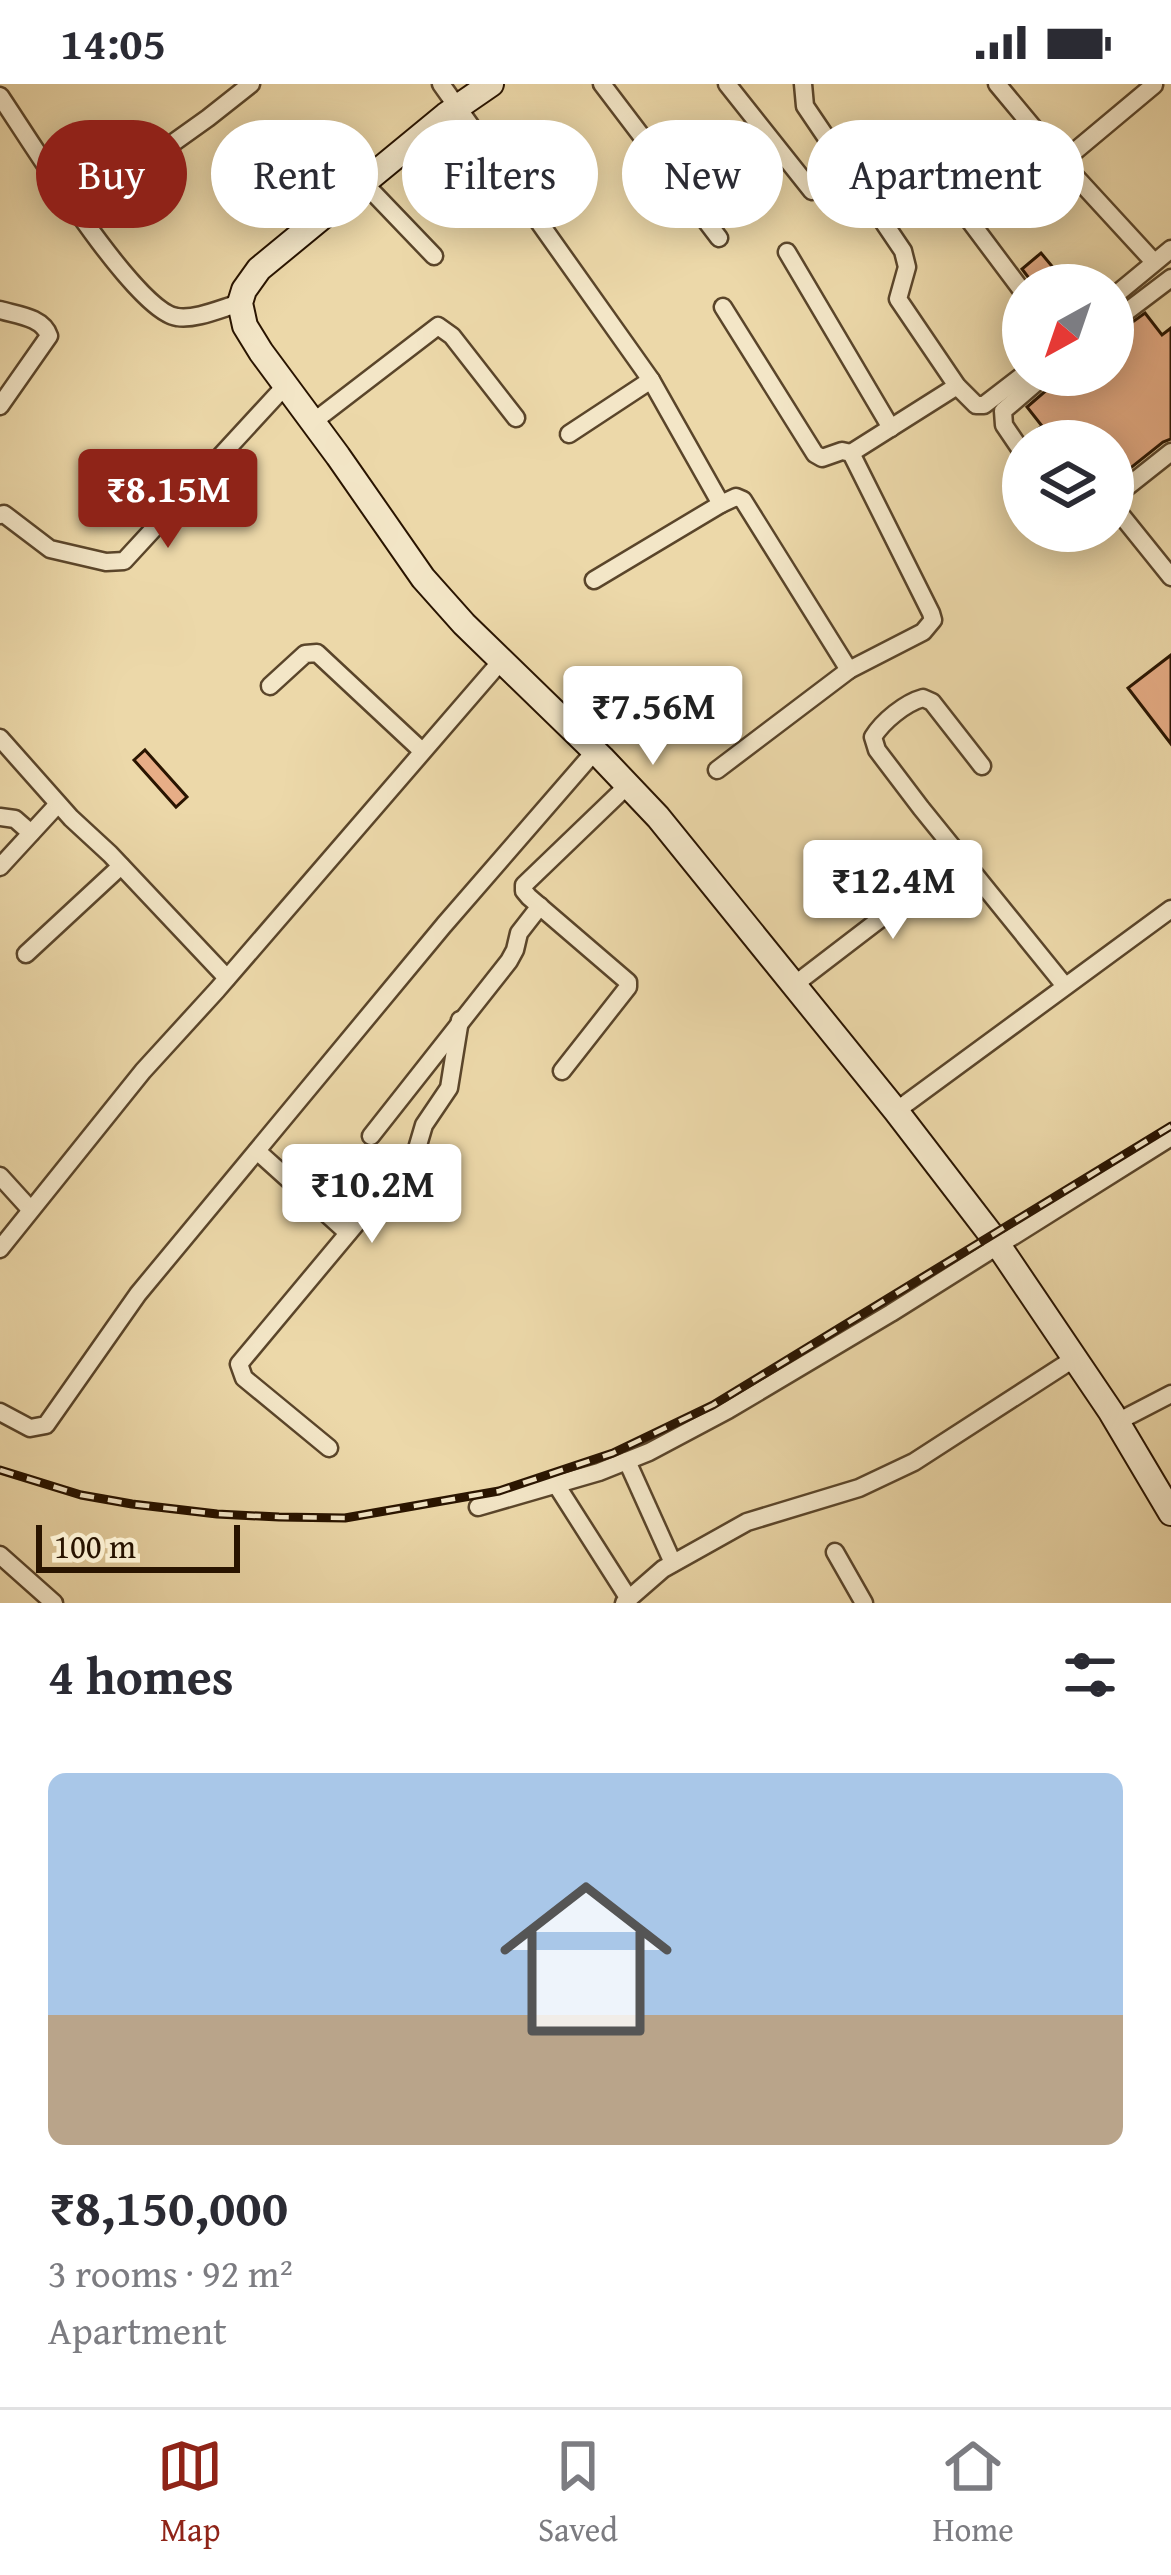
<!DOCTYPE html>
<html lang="en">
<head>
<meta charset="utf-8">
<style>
  body { margin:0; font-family:"Gentium Book Plus",serif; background:#f7f7f7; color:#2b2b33; height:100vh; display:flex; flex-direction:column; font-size:45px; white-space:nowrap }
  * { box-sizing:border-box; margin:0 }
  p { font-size:39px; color:#7c7c81 }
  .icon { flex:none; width:66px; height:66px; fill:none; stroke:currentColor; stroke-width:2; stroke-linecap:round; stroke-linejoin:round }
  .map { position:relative; height:1519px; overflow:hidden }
  .panel { display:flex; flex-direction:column; background:#fff; flex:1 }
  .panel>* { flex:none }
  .hud { position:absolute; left:36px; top:36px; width:1101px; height:108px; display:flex; gap:24px }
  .needle { width:78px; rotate:220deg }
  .tools { position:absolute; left:1002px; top:180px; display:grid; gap:24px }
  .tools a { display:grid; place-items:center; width:132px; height:132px; border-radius:50%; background:#fff; box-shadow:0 6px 30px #0003; font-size:60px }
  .scale { position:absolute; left:36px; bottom:30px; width:204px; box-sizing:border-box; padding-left:12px; border:6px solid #291400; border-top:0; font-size:33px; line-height:42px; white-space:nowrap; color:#291400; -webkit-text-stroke:9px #f3e6c7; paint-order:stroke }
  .price { position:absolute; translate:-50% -102px; padding:0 27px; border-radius:12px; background:#fff; color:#222; font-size:39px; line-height:78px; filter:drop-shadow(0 3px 6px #0008) }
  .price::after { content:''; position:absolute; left:50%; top:72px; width:36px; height:27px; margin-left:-18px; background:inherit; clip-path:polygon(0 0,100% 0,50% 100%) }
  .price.selected { background:#8f2418; color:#fff }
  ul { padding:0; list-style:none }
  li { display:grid; align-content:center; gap:24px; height:636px; padding:0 48px }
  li+li { border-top:3px solid #e1e1e2 }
  li span { display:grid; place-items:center; height:372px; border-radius:18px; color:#555 }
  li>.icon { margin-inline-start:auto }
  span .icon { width:216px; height:216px; fill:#fffc; stroke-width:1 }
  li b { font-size:51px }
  h2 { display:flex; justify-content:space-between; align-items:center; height:144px; padding:0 48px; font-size:51px }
  .chip { padding:0 42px; border-radius:54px; background:#fff; box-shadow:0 6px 30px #0003; font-size:42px; line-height:108px }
  .chip.selected { background:#8f2418; color:#fff }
  .status { display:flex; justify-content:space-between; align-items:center; height:84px; padding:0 60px; background:#fff; direction:ltr }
  .status svg { height:33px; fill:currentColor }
  .tab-bar { display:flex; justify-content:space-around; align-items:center; height:168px; border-top:3px solid #e1e1e2; background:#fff; font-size:33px; color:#7c7c81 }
  .tab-bar a { display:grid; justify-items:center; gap:6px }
  .tab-bar .selected { color:#8f2418 }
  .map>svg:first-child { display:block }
  .building { fill:#e7ad86; stroke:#291400; stroke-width:3 }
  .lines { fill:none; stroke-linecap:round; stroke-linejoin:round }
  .street-casing { stroke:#5a452a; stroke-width:21 }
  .secondary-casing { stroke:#291400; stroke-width:28 }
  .street { stroke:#f3e6c7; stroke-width:16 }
  .secondary { stroke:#f3e6c7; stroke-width:24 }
  .rail-casing { stroke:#291400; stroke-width:9 }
  .rail { stroke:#f3e6c7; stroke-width:4.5; stroke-dasharray:14; stroke-linecap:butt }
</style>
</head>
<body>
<div class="status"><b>14:05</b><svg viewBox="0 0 49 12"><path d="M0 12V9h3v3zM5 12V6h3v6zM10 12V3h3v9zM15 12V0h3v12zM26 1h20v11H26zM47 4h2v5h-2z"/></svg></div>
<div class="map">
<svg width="1171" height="1519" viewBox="0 0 1171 1519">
  <rect width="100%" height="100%" fill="#ecd8a9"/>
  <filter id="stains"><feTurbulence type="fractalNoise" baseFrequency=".00167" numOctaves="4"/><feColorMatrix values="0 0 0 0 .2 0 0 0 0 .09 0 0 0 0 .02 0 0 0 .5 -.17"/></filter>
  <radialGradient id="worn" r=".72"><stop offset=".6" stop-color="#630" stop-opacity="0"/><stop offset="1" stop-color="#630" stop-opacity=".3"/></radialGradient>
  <g class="building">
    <polygon points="1041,169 1061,193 1052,201 1034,201 1022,185"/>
    <polygon points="1145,229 1162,251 1171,244 1171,355 1163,358 1113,398 1113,357 1030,357 1027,353 1042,342 1027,323 1064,291 1087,291 1092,297 1100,291 1113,291 1113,252"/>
    <polygon points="1171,571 1171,660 1128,604"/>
    <polygon points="145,666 187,713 176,723 134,676"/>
  </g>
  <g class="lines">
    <g class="street-casing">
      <g id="street">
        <polyline points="441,0 651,296 721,420 736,413 743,416 849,586"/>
        <polyline points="602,0 719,154"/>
        <polyline points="727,0 812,107"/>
        <polyline points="803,0 805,22 903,167 907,183 898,215 957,302 976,321 984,321 1023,291"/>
        <polyline points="997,0 1062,78 1154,178"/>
        <path d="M0 12C28 53 135 228 177 233 196 236 222 224 240 219"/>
        <polyline points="919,69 1023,208"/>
        <polyline points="1062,78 1154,1"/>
        <polyline points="364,99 434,172"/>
        <polyline points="79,126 208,34 251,0"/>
        <polyline points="787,168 891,344"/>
        <polyline points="1113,213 1171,165"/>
        <path d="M0 226C17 231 43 233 49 252L0 322"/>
        <polyline points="1113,238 1171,194"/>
        <polyline points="313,338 438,242 452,252 516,334"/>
        <polyline points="569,350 651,296"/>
        <polyline points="851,369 957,302"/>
        <polyline points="1023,369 1004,341 1003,327 1045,291"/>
        <polyline points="1113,414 1171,368"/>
        <polyline points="1113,421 1171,493"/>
        <polyline points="0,431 4,430 50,465 106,478 124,477 286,301"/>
        <polyline points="594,496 721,420"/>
        <polyline points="270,602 305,570 317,569 422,667"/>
        <polyline points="0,654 71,734 110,770 227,894"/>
        <path d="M982 682 932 618 923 614C905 619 883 637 873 653L877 666 921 724 1065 902"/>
        <polyline points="717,686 849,586 923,548 933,536 931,529 851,369 842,367 822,374 815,370 723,223"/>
        <polyline points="0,733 15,735 31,749"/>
        <polyline points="0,783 58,720"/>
        <polyline points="26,870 121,782"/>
        <polyline points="794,901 961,773"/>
        <polyline points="562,987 628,903 628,898 529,813 524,807 524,801 628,701"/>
        <polyline points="896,1027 1171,825"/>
        <polyline points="371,1052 509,877 515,866 519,849 540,822"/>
        <polyline points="257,1067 348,1149"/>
        <polyline points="0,1092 30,1125"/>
        <polyline points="0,1165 143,987 217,906 502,576"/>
        <polyline points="0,1328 30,1344 46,1341 138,1210 444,841 595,667"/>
        <polyline points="1117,1338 1171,1310"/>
        <polyline points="329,1364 244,1294 239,1280 416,1068 424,1041 449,1004 460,936"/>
        <polyline points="627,1377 673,1479"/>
        <polyline points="557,1402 629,1515"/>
        <polyline points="478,1423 599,1388 649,1368 728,1326 891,1229 1171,1053"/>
        <polyline points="835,1468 864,1519"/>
        <polyline points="0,1471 54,1519"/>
        <polyline points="624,1519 663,1485 747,1438 859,1404 914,1378 1075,1274"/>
      </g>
    </g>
    <g class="secondary-casing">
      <polyline id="secondary" points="491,0 446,31 259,185 244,206 240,219 245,242 261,268 338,372 423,494 464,540 602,674 658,733 896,1027 992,1152 1111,1328 1171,1429"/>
    </g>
    <use href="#street" class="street"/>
    <use href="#secondary" class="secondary"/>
    <g class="rail-casing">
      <polyline id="rail" points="0,1386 81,1411 132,1420 217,1430 279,1433 345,1434 499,1407 613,1369 713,1321 1171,1042"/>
    </g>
    <use href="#rail" class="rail"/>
  </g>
  <rect width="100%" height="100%" filter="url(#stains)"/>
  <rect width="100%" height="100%" fill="url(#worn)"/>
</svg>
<div class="tools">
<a><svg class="needle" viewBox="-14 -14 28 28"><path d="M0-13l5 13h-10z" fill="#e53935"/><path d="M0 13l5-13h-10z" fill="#7c7c81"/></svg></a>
<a><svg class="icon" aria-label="layers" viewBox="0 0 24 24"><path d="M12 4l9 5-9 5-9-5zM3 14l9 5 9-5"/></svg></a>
</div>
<div class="scale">100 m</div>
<b class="price selected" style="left:168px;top:467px">₹8.15M</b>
<b class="price" style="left:653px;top:684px">₹7.56M</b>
<b class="price" style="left:893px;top:858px">₹12.4M</b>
<b class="price" style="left:372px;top:1162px">₹10.2M</b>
<div class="hud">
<a class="chip selected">Buy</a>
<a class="chip">Rent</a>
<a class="chip">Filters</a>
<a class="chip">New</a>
<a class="chip">Apartment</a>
</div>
</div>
<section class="panel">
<h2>4 homes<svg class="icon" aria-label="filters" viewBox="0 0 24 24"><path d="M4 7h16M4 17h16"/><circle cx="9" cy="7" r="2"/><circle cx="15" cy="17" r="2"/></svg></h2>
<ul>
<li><span style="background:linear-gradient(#a9c7e8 65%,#b9a48a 0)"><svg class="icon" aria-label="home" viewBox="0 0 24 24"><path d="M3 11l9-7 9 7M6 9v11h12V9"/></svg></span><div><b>₹8,150,000</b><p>3 rooms · 92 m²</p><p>Apartment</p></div></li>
</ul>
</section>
<nav class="tab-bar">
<a class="selected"><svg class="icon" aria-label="map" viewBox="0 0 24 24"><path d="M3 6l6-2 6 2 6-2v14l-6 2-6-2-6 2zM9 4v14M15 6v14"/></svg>Map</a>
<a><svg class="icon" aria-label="saved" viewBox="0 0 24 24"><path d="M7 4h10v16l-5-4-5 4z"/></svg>Saved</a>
<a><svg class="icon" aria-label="home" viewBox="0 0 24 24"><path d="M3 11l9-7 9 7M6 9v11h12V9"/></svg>Home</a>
</nav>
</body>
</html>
